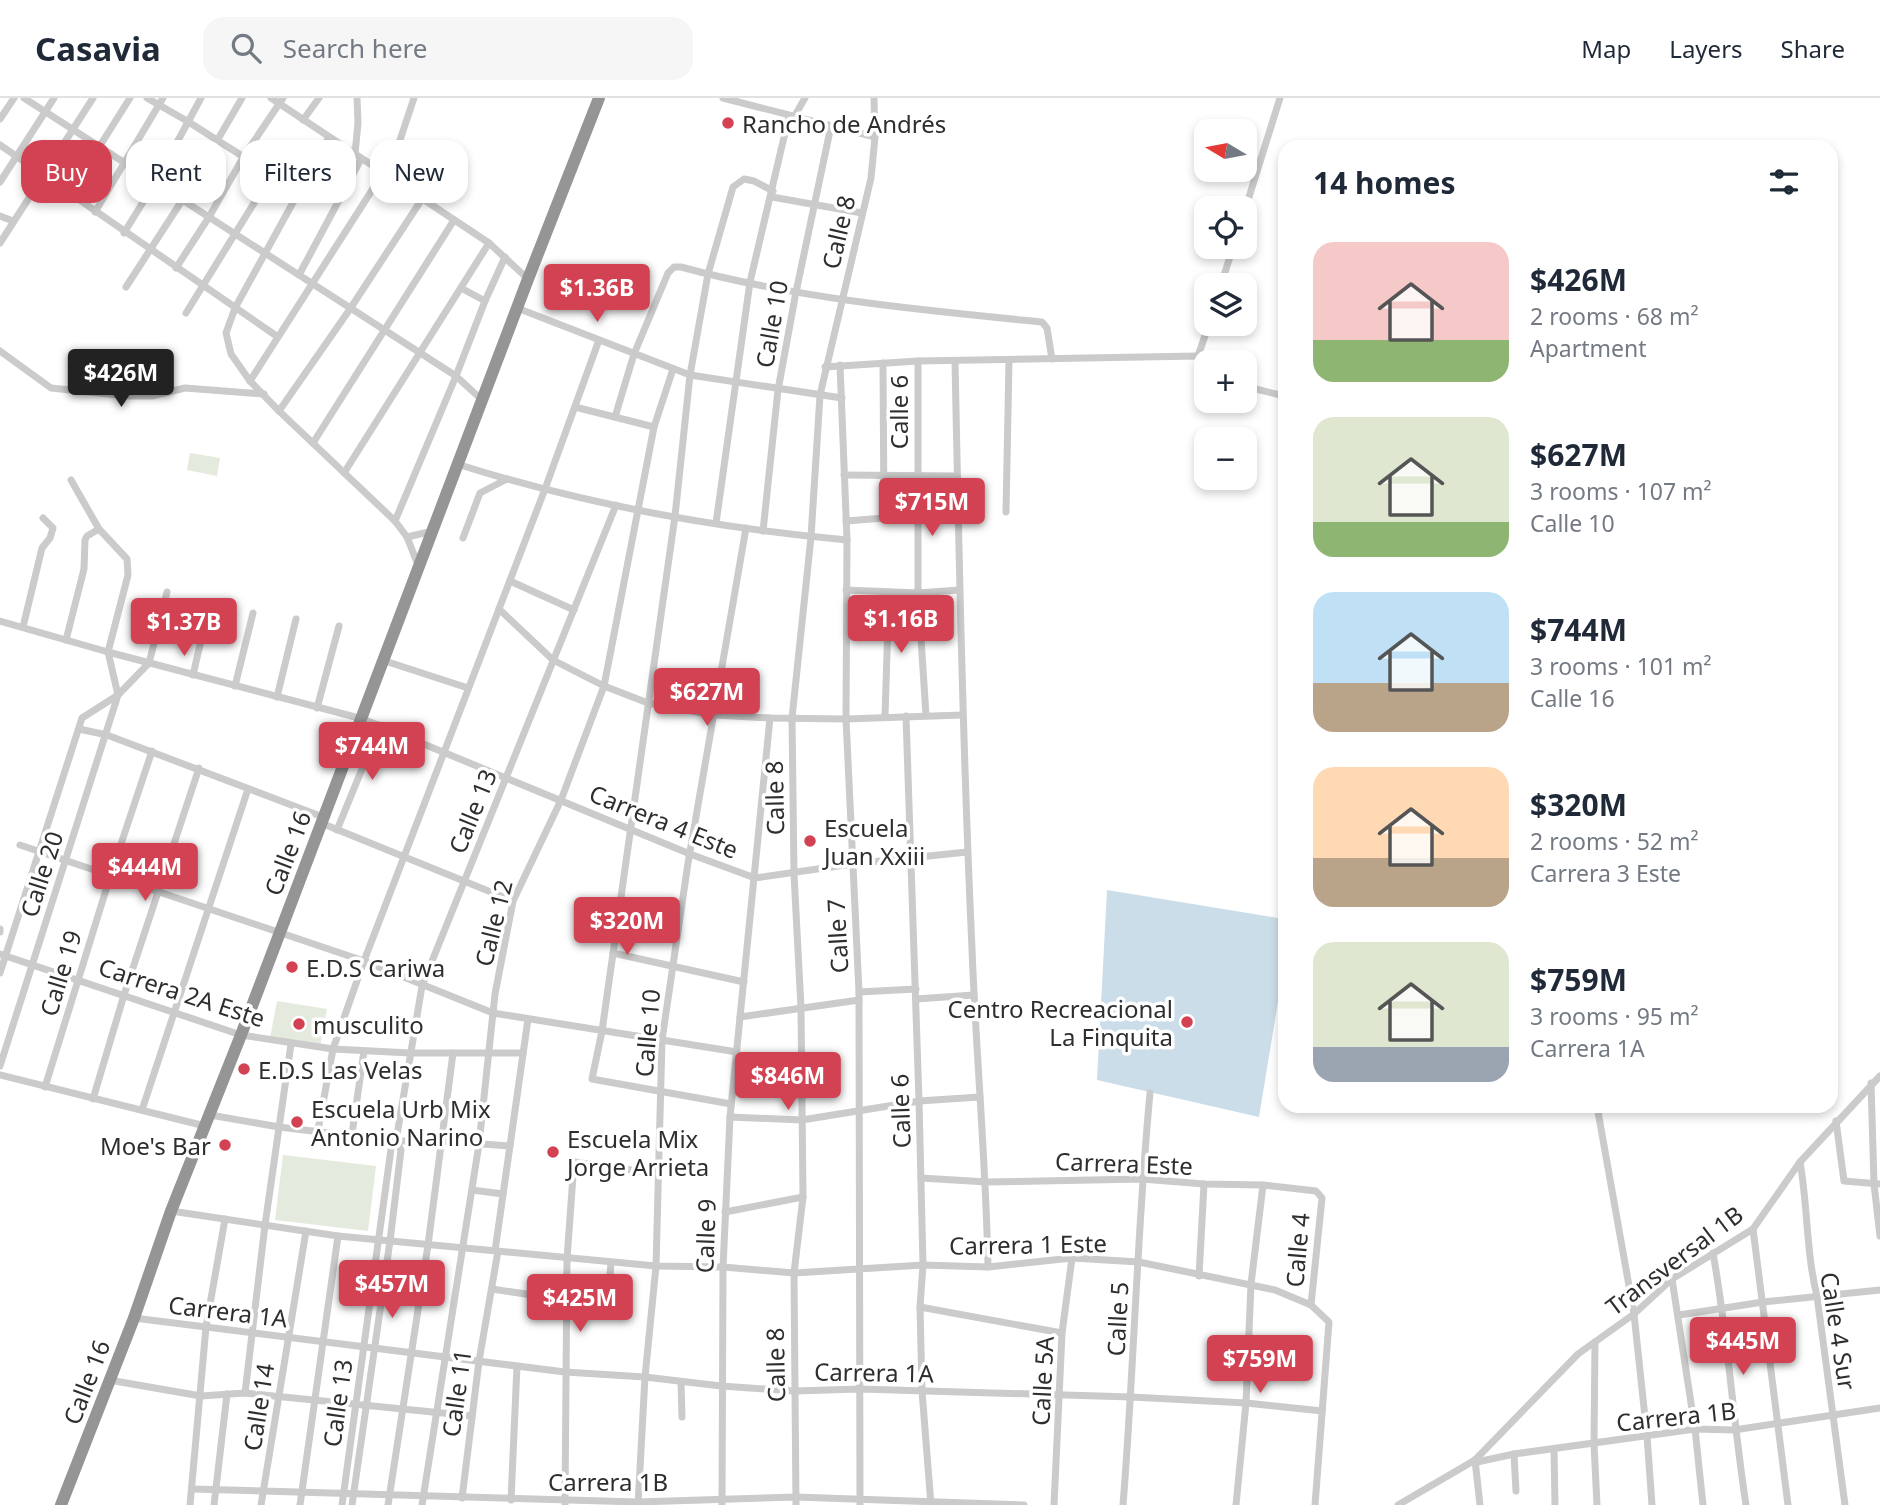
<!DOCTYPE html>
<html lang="en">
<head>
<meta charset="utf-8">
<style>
  body { margin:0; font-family:"Noto Sans",sans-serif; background:#f6f6f7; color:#1f2937; height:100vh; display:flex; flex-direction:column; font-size:26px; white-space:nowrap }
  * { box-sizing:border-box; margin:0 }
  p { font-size:23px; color:#747a83 }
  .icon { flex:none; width:38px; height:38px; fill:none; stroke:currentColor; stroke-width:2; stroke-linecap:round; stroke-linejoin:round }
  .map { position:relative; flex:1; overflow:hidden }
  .side { position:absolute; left:1278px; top:42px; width:560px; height:973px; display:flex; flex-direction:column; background:#fff; border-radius:21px; box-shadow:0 4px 10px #0003 }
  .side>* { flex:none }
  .top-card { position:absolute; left:21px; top:42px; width:665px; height:63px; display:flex; gap:14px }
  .needle { width:46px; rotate:280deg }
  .buttons { position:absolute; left:1194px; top:21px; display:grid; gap:14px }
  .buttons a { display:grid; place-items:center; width:63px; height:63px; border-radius:14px; background:#fff; box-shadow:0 4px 10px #0003; font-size:35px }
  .price { position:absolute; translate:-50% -60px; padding:0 16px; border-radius:7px; background:#d24252; color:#fff; font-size:23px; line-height:46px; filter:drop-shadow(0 2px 4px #0008) }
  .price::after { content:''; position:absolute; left:50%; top:42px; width:21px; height:16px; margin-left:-10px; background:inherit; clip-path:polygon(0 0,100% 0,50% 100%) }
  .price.active { background:#222; color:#fff }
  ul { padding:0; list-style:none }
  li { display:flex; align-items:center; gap:21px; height:175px; padding:0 35px }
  li span { display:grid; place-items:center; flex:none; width:196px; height:140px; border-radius:21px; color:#555 }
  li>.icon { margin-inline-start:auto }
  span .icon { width:84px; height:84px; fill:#fffc; stroke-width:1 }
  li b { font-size:30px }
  h2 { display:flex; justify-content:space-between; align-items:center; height:84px; padding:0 35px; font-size:30px }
  .tag { padding:0 24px; border-radius:21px; background:#fff; box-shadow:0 4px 10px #0003; font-size:24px; line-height:63px }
  .tag.active { background:#d24252; color:#fff }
  header { display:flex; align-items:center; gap:42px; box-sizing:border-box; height:98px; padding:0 35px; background:#fff; border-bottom:2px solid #e0e1e3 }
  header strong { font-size:33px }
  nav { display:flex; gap:38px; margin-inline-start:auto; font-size:24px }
  .search { width:490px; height:63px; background:#f6f6f7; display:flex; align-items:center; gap:18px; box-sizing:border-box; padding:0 24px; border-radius:21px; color:#747a83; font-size:26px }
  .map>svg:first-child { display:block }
  .green { fill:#e4eadd }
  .water { fill:#cbdde8 }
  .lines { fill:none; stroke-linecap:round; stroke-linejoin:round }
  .street { stroke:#cbcbcb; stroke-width:7 }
  .highway { stroke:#959595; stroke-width:12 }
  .poi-dot { fill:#d24252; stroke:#fff; stroke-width:2.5 }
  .labels { text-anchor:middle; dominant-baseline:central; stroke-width:7; stroke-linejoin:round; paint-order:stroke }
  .poi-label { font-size:24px; fill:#2e2e2e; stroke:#fff; text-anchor:start }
  .street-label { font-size:24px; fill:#2e2e2e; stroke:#fff }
</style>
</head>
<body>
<header>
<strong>Casavia</strong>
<div class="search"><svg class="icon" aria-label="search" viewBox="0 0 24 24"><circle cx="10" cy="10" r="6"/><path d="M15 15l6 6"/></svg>Search here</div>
<nav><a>Map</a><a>Layers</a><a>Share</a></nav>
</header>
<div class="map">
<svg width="1880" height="1407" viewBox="0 0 1880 1407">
  <rect width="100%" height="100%" fill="#fff"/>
  <g class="green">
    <polygon points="190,355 220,360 217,378 187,372"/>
    <polygon points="277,903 327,911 320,949 270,940"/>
    <polygon points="283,1057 376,1068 368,1133 275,1122"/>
  </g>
  <polygon class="water" points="1107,792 1284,821 1284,867 1259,1019 1097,982"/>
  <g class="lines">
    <g class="street">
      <polyline points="24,0 456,278 482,302"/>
      <polyline points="147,0 187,23 299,94"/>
      <polyline points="271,0 489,145 528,181"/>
      <polyline points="723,0 875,39"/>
      <polyline points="794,19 805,0"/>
      <polyline points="0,21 14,0"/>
      <polyline points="303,22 319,0"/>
      <polyline points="329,39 235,210 226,235 231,256 250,283 279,313 395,423 407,439 418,467"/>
      <polyline points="0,47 278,239"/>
      <polyline points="355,56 358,25 357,0"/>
      <polyline points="268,73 287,47"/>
      <polyline points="388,78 414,0"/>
      <polyline points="0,84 54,0"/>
      <polyline points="69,97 130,0"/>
      <polyline points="772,99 862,115"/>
      <polyline points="95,114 163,0"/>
      <polyline points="1244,115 1280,0"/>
      <polyline points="0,118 13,123"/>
      <polyline points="124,135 156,83 201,0"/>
      <polyline points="0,145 93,0"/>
      <polyline points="176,170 209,119 244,58 283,0"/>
      <polyline points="299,177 361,61"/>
      <polyline points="1221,187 1233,149"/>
      <polyline points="126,189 183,101 242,0"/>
      <polyline points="461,190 485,203"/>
      <polyline points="517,210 690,277 842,300"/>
      <polyline points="186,215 272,76"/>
      <polyline points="0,253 51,290 128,298 152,298 185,290 264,296"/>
      <polyline points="1198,258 1209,226"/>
      <polyline points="918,263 918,495 926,617"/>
      <path d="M955 263C959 459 963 655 972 851 976 957 986 1063 988 1169"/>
      <polyline points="840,267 847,442 846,621 859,894 860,1407"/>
      <polyline points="825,269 918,263 1198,258 1209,264"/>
      <polyline points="250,283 383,75"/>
      <polyline points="1244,285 1252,290 1284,298"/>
      <polyline points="575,309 654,329"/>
      <polyline points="279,313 350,211 422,101"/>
      <path d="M615 319 634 256 668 175 674 169H681C799 201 921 212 1042 224L1047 230 1052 261"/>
      <polyline points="313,345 454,122"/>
      <path d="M457 366C583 406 716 430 847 442"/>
      <polyline points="344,375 489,145"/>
      <polyline points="844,377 957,378"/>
      <polyline points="1006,414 1009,263"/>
      <polyline points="884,420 918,421"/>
      <polyline points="395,423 456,278 485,203 505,159"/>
      <polyline points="846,423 884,420 883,265"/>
      <polyline points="716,425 750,184 789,18"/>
      <polyline points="763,433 778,292 796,194 831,28"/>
      <polyline points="407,439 433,433"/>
      <polyline points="463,440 480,395 507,381"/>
      <polyline points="510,483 574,512"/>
      <polyline points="846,492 918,495 959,492"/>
      <polyline points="499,511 553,562 604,588 648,605 714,617 770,620 846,621 962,617"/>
      <polyline points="0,523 108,554 363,621 690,756 755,780 852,766 967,754"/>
      <polyline points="23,529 42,450 50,440 53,430 43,420"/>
      <polyline points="66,542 84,471 85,442 87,438 99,431"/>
      <polyline points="385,563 468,590"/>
      <polyline points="193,577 209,508"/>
      <polyline points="235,588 253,515"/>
      <polyline points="277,599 296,521"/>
      <polyline points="317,610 339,528"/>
      <polyline points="885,618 889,494"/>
      <polyline points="906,618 919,1003 923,1167 920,1209 922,1293 931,1407"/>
      <polyline points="79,631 107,637 323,719"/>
      <polyline points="321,725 513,803"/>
      <polyline points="337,732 380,627"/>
      <polyline points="20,747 364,863 493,915 737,954"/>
      <polyline points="0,834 0,831"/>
      <polyline points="613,855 744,884"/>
      <polyline points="0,856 241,937 333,951 410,955 523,955"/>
      <polyline points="0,875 82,620 118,597 149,565 167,494"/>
      <polyline points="859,894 916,891"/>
      <polyline points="916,901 974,897"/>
      <polyline points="740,919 859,902"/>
      <polyline points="0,968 118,597 108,554 128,477 127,461 99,431 71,382"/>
      <polyline points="0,977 205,1028"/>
      <polyline points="1871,985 1874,1086 1880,1138"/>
      <polyline points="45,989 110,779 152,653"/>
      <polyline points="93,1001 124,897 199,670"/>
      <polyline points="731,1006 592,981 602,933 675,418 690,277 708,176 733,89 744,81 754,83 773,93"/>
      <polyline points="1597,1008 1634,1216 1647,1338 1652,1407"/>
      <polyline points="142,1012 248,691"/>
      <polyline points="210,1017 279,1029 396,1043 441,1043 510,1048"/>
      <polyline points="730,1019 802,1022 919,1003 980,999"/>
      <polyline points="1836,1023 1844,1083 1880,1086"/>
      <polyline points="318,1032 333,951 364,863 545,391 599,242"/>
      <polyline points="352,1036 364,953"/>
      <path d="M1800 1064C1808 1109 1806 1154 1817 1198L1845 1407"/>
      <polyline points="921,1080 987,1084 1142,1081 1204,1086 1263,1087 1316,1093 1322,1100 1311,1207"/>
      <polyline points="472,1092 503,1096"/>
      <polyline points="171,1113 338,1138 656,1168 723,1169 794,1175 923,1167 988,1169 1072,1160 1139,1164 1275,1192 1311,1207 1329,1224 1315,1407"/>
      <polyline points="725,1114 803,1099"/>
      <polyline points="1753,1131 1788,1407"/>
      <polyline points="495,1153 528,921"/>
      <path d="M1713 1155C1728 1238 1733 1323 1746 1407"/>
      <polyline points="1199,1178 1204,1086"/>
      <polyline points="1672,1181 1695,1331 1703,1407"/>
      <polyline points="492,1191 566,1202"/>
      <polyline points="920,1209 1062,1235"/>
      <polyline points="607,1216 611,1164"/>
      <polyline points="1679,1217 1763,1204 1880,1192"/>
      <polyline points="134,1220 565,1274 645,1279 721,1288 795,1293 860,1291 1131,1299 1246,1305 1322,1313"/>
      <polyline points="1595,1244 1594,1346 1597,1407"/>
      <polyline points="109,1282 201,1298 245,1295 472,1318"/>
      <polyline points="681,1285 682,1319"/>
      <polyline points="245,1295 265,1127 291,946"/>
      <polyline points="1554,1351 1555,1407"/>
      <polyline points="1514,1356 1516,1393"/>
      <polyline points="1475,1362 1480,1407"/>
      <polyline points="1477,1364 1514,1356 1695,1331 1734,1332 1880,1310"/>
      <polyline points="192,1391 638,1404 796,1399 1024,1407"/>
      <polyline points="462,1400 479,1263 498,1153"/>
      <polyline points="511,1402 517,1268"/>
      <polyline points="565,1406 567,1161 574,1064 659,1076"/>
      <polyline points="190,1407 206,1229 225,1121"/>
      <polyline points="214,1407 227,1296"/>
      <polyline points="261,1407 306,1133"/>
      <polyline points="300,1407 338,1138"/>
      <polyline points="342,1407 391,1051 396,1043 422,888 616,407"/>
      <polyline points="352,1407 390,1143 401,1052 396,1043"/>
      <polyline points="388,1407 428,1147 453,955"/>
      <polyline points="422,1407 479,1046 495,896 513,803 561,702 604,588 654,329 673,271"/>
      <polyline points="638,1407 645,1279 656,1168 662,942 688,765 746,430"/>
      <polyline points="722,1407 723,1169 730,1019 770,620"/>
      <polyline points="796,1407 794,1175 803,1099 801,910 794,776 792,620 811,439 820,297 871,80 875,39 874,0"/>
      <polyline points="1054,1407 1062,1235 1072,1160"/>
      <path d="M1123 1407C1134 1270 1137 1132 1150 995"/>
      <polyline points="1236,1407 1246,1305 1251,1186 1263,1087"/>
      <polyline points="1398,1407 1475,1362 1578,1256 1634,1216 1672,1181 1753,1131 1800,1064 1880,978"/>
    </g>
    <polyline class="highway" points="61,1407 134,1220 171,1113 241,937 528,181 599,0"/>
  </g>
  <g class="poi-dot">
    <circle cx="728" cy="25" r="7"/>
    <circle cx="810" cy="743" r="7"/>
    <circle cx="292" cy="869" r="7"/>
    <circle cx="1187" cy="924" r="7"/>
    <circle cx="299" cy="926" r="7"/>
    <circle cx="244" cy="971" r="7"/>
    <circle cx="297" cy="1024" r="7"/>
    <circle cx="225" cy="1047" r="7"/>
    <circle cx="553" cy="1054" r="7"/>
  </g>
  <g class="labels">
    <g class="poi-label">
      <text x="742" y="25">Rancho de Andrés</text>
      <text x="824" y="729">Escuela<tspan x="824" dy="28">Juan Xxiii</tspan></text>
      <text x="306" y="869">E.D.S Cariwa</text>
      <text x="1173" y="910" text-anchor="end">Centro Recreacional<tspan x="1173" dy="28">La Finquita</tspan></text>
      <text x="313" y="926">musculito</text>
      <text x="258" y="971">E.D.S Las Velas</text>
      <text x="311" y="1010">Escuela Urb Mix<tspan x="311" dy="28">Antonio Narino</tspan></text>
      <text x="567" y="1040">Escuela Mix<tspan x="567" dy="28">Jorge Arrieta</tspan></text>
      <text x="211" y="1047" text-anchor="end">Moe's Bar</text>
    </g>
    <g class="street-label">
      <text transform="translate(838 134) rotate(-77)">Calle 8</text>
      <text transform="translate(771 226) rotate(-80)">Calle 10</text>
      <text transform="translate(898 314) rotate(-90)">Calle 6</text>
      <text transform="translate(774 700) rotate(-91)">Calle 8</text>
      <text transform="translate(472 713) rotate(-68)">Calle 13</text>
      <text transform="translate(664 723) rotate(22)">Carrera 4 Este</text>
      <text transform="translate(287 755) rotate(-69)">Calle 16</text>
      <text transform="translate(41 776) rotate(-72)">Calle 20</text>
      <text transform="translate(493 825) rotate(-76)">Calle 12</text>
      <text transform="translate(837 838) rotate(-93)">Calle 7</text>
      <text transform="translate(60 875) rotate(-73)">Calle 19</text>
      <text transform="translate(182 894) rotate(18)">Carrera 2A Este</text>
      <text transform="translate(647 935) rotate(-85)">Calle 10</text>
      <text transform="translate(900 1013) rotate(-92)">Calle 6</text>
      <text transform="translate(1124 1065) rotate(2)">Carrera Este</text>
      <text transform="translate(705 1138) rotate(-88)">Calle 9</text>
      <text transform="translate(1028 1146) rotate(-1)">Carrera 1 Este</text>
      <text transform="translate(1297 1152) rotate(-85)">Calle 4</text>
      <text transform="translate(1674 1162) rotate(-37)">Transversal 1B</text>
      <text transform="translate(228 1213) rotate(7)">Carrera 1A</text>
      <text transform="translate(1117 1221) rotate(-87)">Calle 5</text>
      <text transform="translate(1839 1233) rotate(81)">Calle 4 Sur</text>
      <text transform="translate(775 1267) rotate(-91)">Calle 8</text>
      <text transform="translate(874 1274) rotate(1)">Carrera 1A</text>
      <text transform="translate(1042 1283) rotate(-87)">Calle 5A</text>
      <text transform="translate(86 1284) rotate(-69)">Calle 16</text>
      <text transform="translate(456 1295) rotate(-82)">Calle 11</text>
      <text transform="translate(337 1305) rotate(-82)">Calle 13</text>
      <text transform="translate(258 1309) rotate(-81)">Calle 14</text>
      <text transform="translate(1676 1318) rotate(-6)">Carrera 1B</text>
      <text x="608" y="1383">Carrera 1B</text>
    </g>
  </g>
</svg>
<div class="buttons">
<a><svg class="needle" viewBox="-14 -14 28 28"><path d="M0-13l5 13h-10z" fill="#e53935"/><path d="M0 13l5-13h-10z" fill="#747a83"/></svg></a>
<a><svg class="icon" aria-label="locate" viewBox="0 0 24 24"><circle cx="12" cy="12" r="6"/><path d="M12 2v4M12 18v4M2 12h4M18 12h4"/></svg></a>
<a><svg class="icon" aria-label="layers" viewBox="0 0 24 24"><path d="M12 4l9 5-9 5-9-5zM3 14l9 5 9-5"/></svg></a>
<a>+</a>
<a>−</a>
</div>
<b class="price" style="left:597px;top:226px">$1.36B</b>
<b class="price active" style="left:121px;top:311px">$426M</b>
<b class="price" style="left:932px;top:440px">$715M</b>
<b class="price" style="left:901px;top:557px">$1.16B</b>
<b class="price" style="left:184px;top:560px">$1.37B</b>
<b class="price" style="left:707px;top:630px">$627M</b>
<b class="price" style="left:372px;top:684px">$744M</b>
<b class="price" style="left:145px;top:805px">$444M</b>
<b class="price" style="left:627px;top:859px">$320M</b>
<b class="price" style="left:788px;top:1014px">$846M</b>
<b class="price" style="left:392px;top:1222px">$457M</b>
<b class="price" style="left:580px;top:1236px">$425M</b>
<b class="price" style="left:1743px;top:1279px">$445M</b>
<b class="price" style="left:1260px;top:1297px">$759M</b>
<div class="top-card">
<a class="tag active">Buy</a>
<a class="tag">Rent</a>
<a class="tag">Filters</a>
<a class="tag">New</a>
</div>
<section class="side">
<h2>14 homes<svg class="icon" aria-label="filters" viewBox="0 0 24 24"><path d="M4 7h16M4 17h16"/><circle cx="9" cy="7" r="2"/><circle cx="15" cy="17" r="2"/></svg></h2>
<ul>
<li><span style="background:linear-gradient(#f6c9c9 70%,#8fb573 0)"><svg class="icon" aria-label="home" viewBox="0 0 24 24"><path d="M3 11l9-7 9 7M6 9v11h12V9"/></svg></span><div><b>$426M</b><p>2 rooms · 68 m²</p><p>Apartment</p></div></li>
<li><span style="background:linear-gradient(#dfe7d0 75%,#8fb573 0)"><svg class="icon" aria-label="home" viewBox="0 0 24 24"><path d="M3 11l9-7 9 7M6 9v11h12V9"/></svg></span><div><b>$627M</b><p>3 rooms · 107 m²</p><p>Calle 10</p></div></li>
<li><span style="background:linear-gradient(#bfe0f5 65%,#b9a48a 0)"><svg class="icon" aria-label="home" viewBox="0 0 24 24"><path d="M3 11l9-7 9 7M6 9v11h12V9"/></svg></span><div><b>$744M</b><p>3 rooms · 101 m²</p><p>Calle 16</p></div></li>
<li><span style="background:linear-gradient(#ffd9b3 65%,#b9a48a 0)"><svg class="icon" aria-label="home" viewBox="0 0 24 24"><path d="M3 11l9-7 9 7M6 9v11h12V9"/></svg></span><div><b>$320M</b><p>2 rooms · 52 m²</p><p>Carrera 3 Este</p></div></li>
<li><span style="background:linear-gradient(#dfe7d0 75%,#9aa5b1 0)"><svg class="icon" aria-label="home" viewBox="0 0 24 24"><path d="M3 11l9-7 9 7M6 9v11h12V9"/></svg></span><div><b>$759M</b><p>3 rooms · 95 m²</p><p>Carrera 1A</p></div></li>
</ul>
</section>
</div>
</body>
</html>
